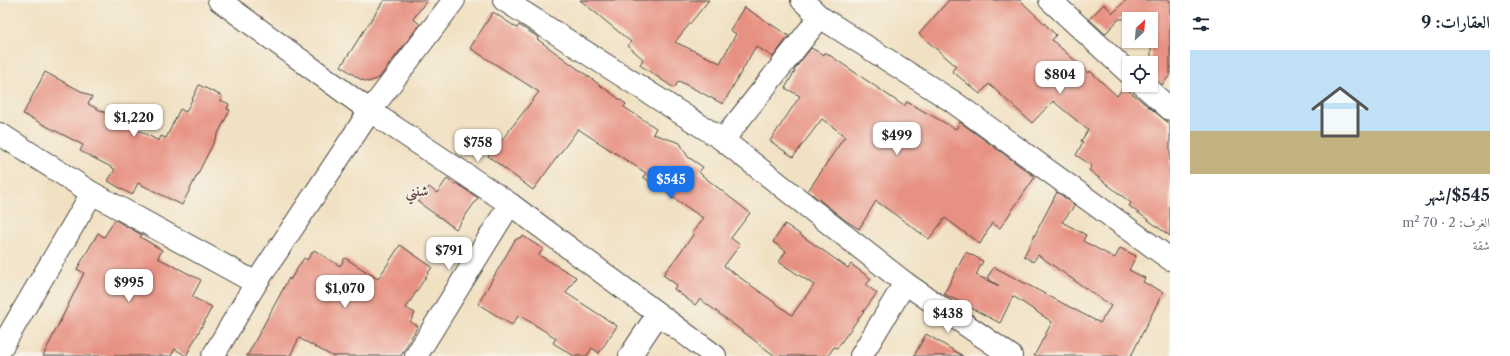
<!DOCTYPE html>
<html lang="ar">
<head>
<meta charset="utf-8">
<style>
  body { margin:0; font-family:"Libre Caslon Text",Amiri,serif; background:#f2f2f3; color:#1f2937; direction:rtl; height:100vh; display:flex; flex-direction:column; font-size:15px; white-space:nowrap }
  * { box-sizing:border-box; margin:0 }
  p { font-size:13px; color:#747a83 }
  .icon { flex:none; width:22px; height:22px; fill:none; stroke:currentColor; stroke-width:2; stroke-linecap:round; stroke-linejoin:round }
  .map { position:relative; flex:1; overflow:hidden; direction:ltr }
  .panel { display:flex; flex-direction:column; background:#fff; width:340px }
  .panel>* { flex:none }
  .needle { width:26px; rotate:26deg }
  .buttons { position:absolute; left:1122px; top:12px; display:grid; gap:8px }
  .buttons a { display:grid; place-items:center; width:36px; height:36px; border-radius:0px; background:#fff; box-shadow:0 1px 3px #0004; font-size:20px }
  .price { position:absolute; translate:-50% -34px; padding:0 9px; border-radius:8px; background:#fff; color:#222; font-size:13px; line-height:26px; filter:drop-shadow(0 1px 2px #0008) }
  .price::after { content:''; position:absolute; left:50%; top:24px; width:12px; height:9px; margin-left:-6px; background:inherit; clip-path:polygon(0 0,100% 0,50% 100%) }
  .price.current { background:#1a73e8; color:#fff }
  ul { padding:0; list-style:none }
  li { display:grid; align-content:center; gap:8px; height:212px; padding:0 20px }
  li+li { border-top:1px solid #e0e1e3 }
  li span { display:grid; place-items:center; height:124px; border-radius:0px; color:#555 }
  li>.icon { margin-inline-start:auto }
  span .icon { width:72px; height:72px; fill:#fffc; stroke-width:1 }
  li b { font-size:17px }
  h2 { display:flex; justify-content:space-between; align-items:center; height:48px; padding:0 20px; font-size:17px }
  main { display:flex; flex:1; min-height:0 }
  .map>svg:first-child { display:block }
  .building { fill:#e79182 }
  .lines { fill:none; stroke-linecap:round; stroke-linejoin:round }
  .minor-casing { stroke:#494642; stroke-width:24 }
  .minor { stroke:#fff; stroke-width:22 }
  .labels { text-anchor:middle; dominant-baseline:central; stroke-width:3.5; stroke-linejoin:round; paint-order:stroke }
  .district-label { font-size:15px; font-weight:bold; fill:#6d4f49; stroke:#f7f3e8 }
</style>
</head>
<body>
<main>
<section class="panel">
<h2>العقارات: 9<svg class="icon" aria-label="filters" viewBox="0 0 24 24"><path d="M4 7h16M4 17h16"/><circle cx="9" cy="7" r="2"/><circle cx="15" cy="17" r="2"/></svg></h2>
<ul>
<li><span style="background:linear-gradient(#bfe0f5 65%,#c2b280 0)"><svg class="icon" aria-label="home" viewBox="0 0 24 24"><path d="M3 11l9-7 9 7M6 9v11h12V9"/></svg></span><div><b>$545/شهر</b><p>الغرف: 2 · 70 m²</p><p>شقة</p></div></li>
</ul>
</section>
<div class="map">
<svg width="1170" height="356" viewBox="0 0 1170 356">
  <rect width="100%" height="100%" fill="#f7f3e8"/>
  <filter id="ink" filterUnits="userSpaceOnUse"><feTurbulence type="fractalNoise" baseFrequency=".025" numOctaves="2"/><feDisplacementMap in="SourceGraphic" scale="8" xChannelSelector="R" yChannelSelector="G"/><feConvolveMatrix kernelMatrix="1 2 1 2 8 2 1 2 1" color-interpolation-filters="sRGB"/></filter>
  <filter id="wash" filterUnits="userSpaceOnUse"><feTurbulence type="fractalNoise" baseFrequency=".012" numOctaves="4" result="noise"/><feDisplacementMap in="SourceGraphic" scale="16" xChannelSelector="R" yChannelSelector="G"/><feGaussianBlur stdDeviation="0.9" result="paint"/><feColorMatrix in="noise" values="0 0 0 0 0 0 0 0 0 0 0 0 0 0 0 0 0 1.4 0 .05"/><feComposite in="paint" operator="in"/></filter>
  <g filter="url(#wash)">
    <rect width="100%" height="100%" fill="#f1e1c3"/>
    <g id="blocks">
      <g class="building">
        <polygon points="384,0 427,0 413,19 420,24 414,32 379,78 368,82 360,79 341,66"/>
        <polygon points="580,0 709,0 675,42 720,63 736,34 730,30 744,7 789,36 773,57 756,46 723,104 679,81 674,88 640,65 643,59 628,46 631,42"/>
        <polygon points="949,0 1020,0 1056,35 1052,40 1089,73 1090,71 1117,96 1124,87 1170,124 1170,236 1129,206 1131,203 1089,170 1092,166 1076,155 1083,142 1081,141 1088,130 1053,101 1032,123 989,84 980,94 952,71 956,66 919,34"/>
        <polygon points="1126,0 1170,0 1170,75 1162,85 1151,75 1151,19 1119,19 1105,34 1089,19 1104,4 1113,13"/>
        <polygon points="493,12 517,28 519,25 538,37 537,39 626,104 624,107 656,128 653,134 680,143 688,157 703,167 699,172 703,176 750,213 731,238 740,245 724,266 792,315 814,285 779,262 786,251 773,242 785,224 848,268 851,264 871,279 866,285 877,293 837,348 834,347 828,356 775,356 700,299 695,305 674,289 677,285 663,275 694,234 693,232 703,218 643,177 646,173 578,129 533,190 488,156 499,139 501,141 539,92 470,48"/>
        <polygon points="811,48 824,55 825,52 904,106 907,102 956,129 960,122 1035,177 1000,228 992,223 980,244 945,218 929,239 876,201 859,229 845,220 808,191 845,136 822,119 793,157 770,141 800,96 785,88 795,71 794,70"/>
        <polygon points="45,72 92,97 88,104 159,141 161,136 166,138 180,109 186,112 199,85 222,96 220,100 229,104 227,109 230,110 182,205 138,183 132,195 108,181 115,169 80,151 83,145 23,114"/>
        <polygon points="447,179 455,185 456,183 478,198 456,229 418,202 429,187 437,193"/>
        <polygon points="1057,192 1075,205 1062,222 1086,235 1083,241 1115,258 1120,248 1136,256 1129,270 1145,278 1143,282 1163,292 1131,356 1034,356 1052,322 1013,296 1000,323 944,294 966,252 983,261 976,275 999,286 987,278 994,267 1100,323 1111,306 1038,255 1033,262 1024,256"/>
        <polygon points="115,220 142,235 140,237 162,250 158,258 201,280 192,297 212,307 186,356 175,349 171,356 43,356 84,273 77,269 98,233 104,237"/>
        <polygon points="523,236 543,249 539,255 576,277 566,293 617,326 599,353 592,348 587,356 574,356 553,343 556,338 519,315 512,325 478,304 515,240"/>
        <polygon points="400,245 432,267 406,308 415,313 410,322 418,326 401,356 332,356 299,338 290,356 247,356 289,278 290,280 304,258 307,260 314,250 340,266 345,258 378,279"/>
        <polygon points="926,334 963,356 914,356"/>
      </g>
    </g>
  </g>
  <g filter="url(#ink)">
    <use href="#blocks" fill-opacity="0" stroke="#494642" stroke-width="1"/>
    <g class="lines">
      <g class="minor-casing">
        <g id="minor">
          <polyline points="219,0 370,111 510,204 715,356"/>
          <polyline points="504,0 723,140 905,283 861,356"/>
          <polyline points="802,0 820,17 952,101 1170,259"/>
          <polyline points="1050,0 1129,73"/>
          <polyline points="1143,85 1170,109"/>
          <polyline points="0,134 92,193 256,283"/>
          <polyline points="723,140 820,17"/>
          <polyline points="905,283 1011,356"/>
          <polyline points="0,350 92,193"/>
          <polyline points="213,356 256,283 370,111 454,0"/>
          <polyline points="416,356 510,204"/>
          <polyline points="630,356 658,314"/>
        </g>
      </g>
      <use href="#minor" class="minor"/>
    </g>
  </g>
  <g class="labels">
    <g class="district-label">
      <text x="417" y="190">شنني</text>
    </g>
  </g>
</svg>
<div class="buttons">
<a><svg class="needle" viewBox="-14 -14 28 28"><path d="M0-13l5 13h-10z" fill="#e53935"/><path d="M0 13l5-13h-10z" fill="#747a83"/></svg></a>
<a><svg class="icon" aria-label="locate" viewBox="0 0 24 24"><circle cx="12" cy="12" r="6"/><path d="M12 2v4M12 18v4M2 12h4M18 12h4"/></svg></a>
</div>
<b class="price" style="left:1060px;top:95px">$804</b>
<b class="price" style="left:134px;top:138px">$1,220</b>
<b class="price" style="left:897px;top:156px">$499</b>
<b class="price" style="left:478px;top:163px">$758</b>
<b class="price current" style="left:671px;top:200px">$545</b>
<b class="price" style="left:449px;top:271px">$791</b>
<b class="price" style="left:129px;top:303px">$995</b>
<b class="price" style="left:345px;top:309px">$1,070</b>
<b class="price" style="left:948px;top:334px">$438</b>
</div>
</main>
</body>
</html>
